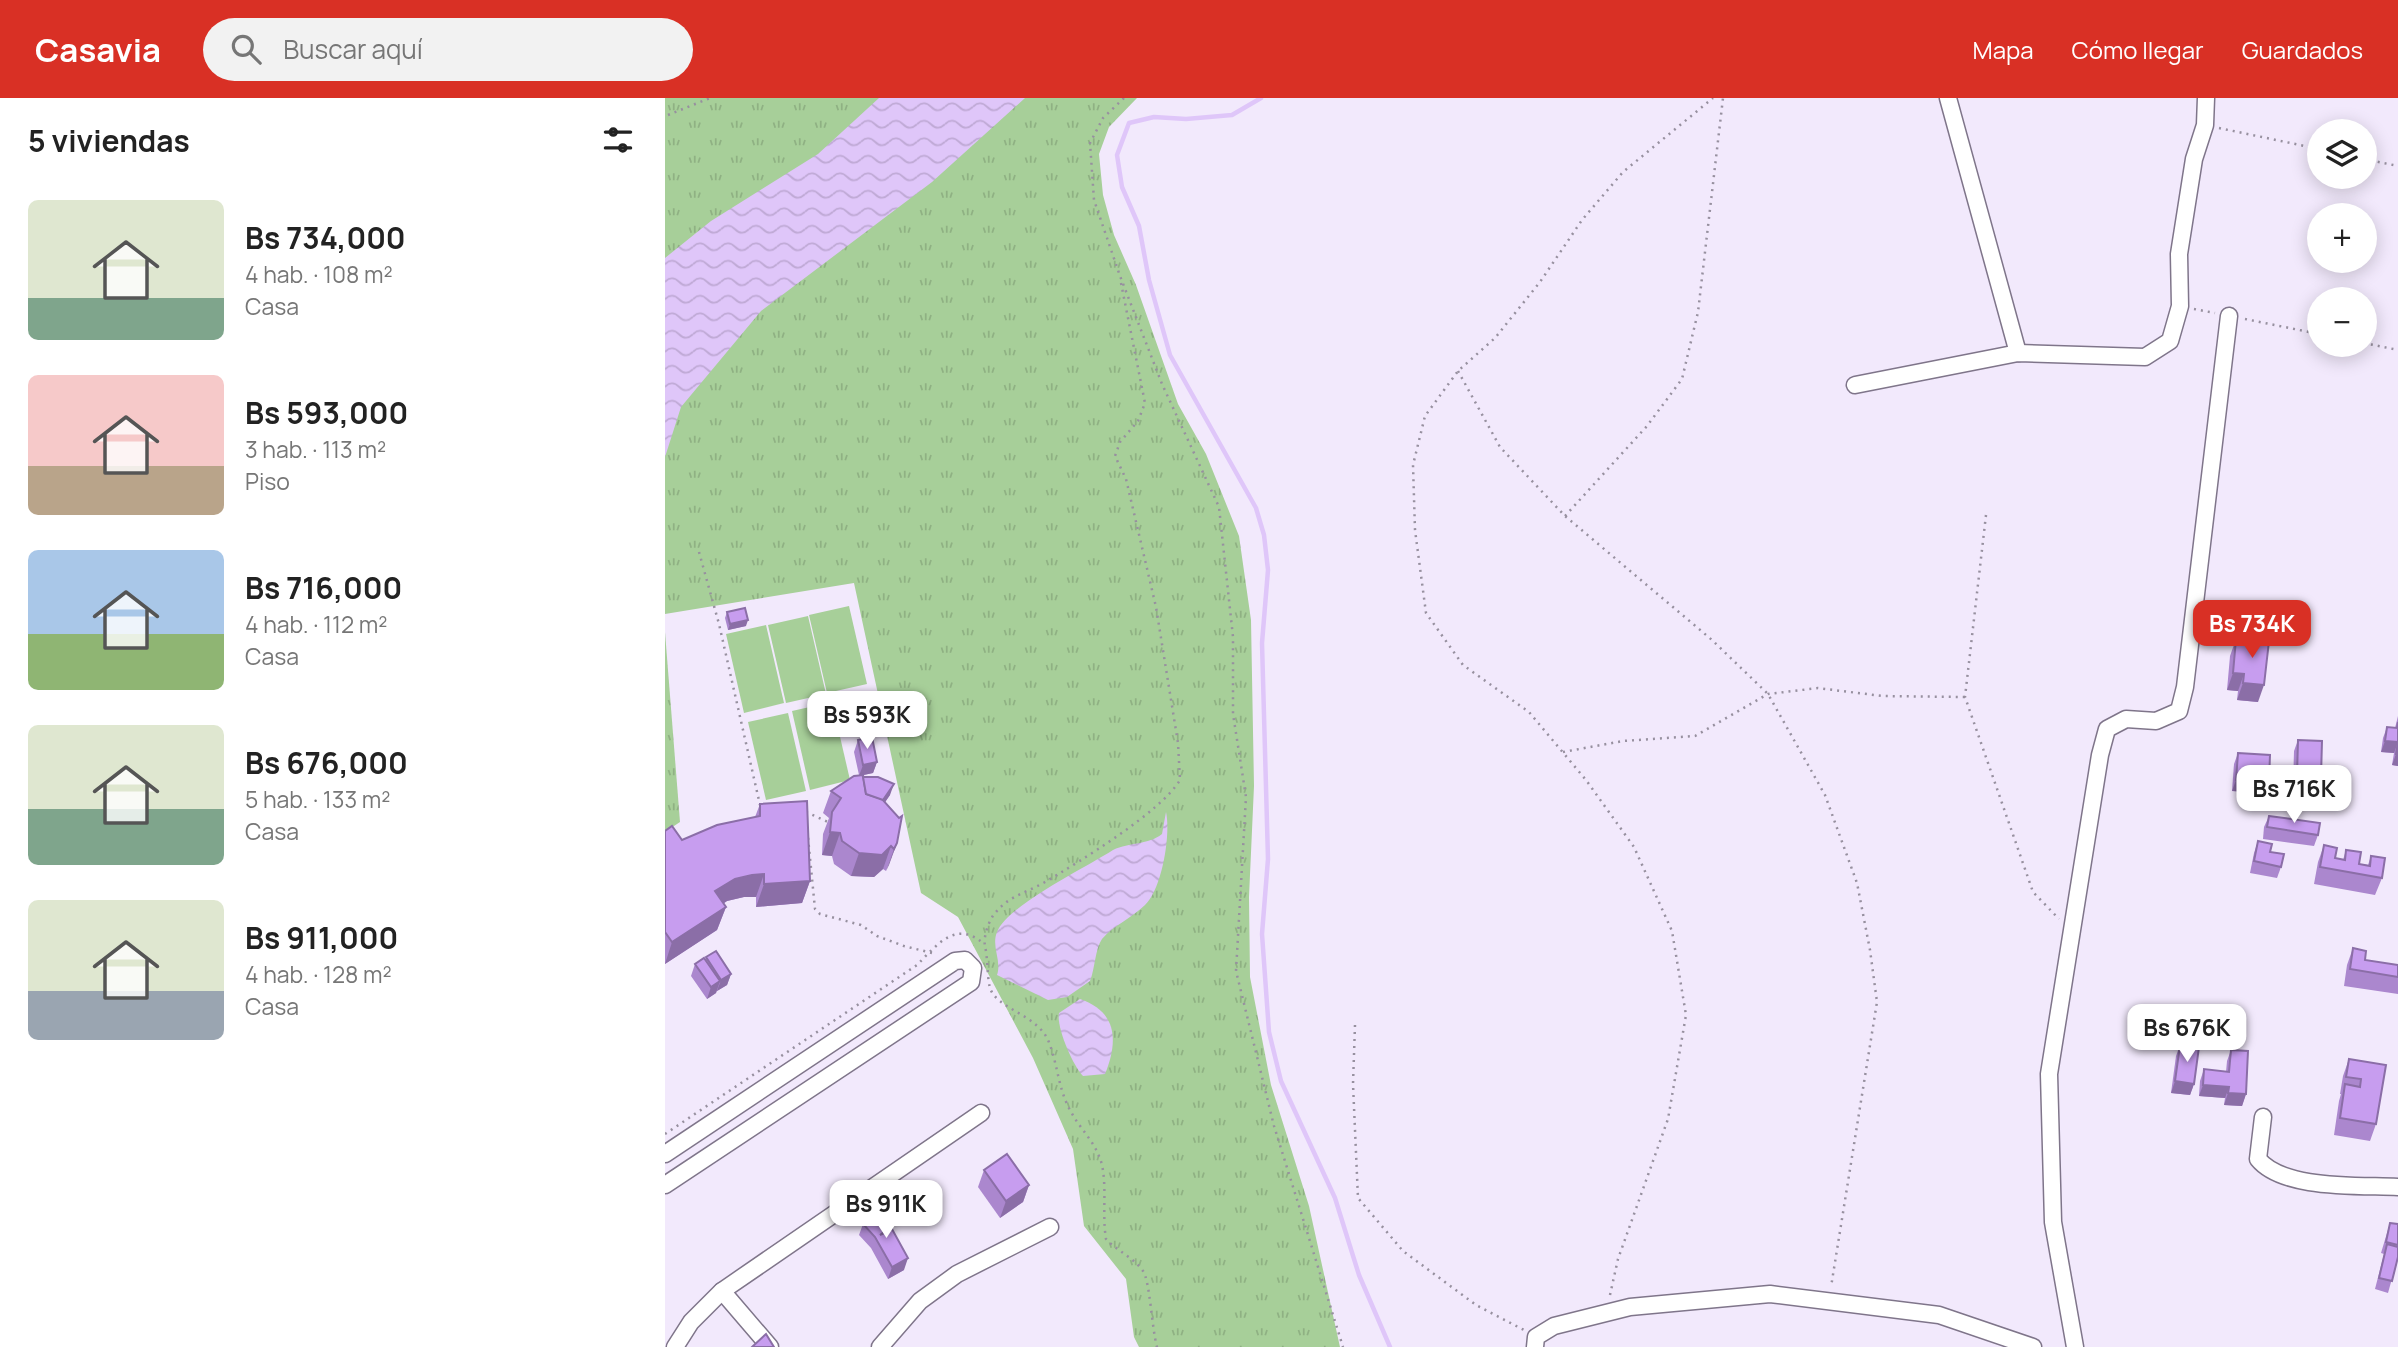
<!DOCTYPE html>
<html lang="es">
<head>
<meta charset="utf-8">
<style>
  body { margin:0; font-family:Manrope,sans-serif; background:#f2f2f2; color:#222; height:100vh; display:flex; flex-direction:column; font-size:26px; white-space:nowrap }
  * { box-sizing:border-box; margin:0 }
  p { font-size:23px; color:#767676 }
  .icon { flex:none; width:38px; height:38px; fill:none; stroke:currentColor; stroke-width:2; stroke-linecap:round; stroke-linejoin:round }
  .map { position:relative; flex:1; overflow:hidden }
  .sheet { display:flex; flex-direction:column; background:#fff; width:665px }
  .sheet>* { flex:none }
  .fabs { position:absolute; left:1642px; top:21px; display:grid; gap:14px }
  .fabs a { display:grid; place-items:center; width:70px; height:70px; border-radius:50%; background:#fff; box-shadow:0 4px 18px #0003; font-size:35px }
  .price { position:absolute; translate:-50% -60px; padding:0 16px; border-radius:14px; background:#fff; color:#222; font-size:23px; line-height:46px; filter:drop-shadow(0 2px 4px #0008) }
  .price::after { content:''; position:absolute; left:50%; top:42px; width:21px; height:16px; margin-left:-10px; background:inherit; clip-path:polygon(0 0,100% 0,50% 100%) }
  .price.on { background:#d93025; color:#fff }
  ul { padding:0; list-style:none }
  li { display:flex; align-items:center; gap:21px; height:175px; padding:0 28px }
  li span { display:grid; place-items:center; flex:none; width:196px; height:140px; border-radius:10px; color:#555 }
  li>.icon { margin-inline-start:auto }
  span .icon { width:84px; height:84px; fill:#fffc; stroke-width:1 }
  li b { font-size:30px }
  h2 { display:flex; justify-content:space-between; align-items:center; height:84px; padding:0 28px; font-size:30px }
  header { display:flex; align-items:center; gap:42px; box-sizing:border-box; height:98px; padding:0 35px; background:#d93025; color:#fff }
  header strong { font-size:33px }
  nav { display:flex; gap:38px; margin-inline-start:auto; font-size:24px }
  .search { width:490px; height:63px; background:#f2f2f2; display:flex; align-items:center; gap:18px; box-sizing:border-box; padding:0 24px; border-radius:38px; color:#767676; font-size:26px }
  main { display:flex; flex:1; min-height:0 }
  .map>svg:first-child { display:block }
  .grass { fill:url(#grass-tufts) }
  .pitch { fill:#a7cf99 }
  .water { fill:url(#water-waves) }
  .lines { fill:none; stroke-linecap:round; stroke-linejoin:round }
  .stream { stroke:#dfc6f9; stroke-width:4.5 }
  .minor-casing { stroke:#7f758a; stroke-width:19 }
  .path { stroke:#97909f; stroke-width:2.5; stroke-dasharray:2 5; stroke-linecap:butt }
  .minor { stroke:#fff; stroke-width:16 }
  .wall { fill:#ab87ce }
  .shaded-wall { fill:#8b6ea7 }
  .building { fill:#c79def; stroke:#8b6ea7; stroke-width:2 }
</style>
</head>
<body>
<header>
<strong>Casavia</strong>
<div class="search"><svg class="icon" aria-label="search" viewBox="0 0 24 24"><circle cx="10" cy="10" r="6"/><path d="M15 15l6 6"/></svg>Buscar aquí</div>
<nav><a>Mapa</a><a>Cómo llegar</a><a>Guardados</a></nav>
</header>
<main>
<section class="sheet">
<h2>5 viviendas<svg class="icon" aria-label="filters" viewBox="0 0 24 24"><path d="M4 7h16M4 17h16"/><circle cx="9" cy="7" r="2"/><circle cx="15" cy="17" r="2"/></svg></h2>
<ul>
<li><span style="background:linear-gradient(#dfe7d0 70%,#7fa58c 0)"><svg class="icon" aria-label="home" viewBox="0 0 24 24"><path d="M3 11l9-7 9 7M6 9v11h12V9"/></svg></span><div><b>Bs 734,000</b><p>4 hab. · 108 m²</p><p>Casa</p></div></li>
<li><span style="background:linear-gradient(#f6c9c9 65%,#b9a48a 0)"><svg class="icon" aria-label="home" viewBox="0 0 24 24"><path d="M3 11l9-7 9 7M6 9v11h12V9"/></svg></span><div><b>Bs 593,000</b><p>3 hab. · 113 m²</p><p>Piso</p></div></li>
<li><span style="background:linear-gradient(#a9c7e8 60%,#8fb573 0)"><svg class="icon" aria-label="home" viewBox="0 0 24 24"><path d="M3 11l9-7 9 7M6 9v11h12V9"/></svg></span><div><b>Bs 716,000</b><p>4 hab. · 112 m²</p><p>Casa</p></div></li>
<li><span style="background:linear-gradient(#dfe7d0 60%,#7fa58c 0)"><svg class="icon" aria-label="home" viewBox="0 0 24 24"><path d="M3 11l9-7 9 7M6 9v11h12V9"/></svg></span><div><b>Bs 676,000</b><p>5 hab. · 133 m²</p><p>Casa</p></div></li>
<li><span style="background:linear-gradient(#dfe7d0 65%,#9aa5b1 0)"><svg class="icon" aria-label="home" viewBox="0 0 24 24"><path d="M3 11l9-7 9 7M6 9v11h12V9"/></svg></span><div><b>Bs 911,000</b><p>4 hab. · 128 m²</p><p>Casa</p></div></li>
</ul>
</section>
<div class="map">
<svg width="1733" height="1249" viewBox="0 0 1733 1249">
  <defs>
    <pattern id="grass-tufts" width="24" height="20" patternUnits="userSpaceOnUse" patternTransform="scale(1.75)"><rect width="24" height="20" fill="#a7cf99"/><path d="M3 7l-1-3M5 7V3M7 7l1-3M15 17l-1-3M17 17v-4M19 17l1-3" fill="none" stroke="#8fb183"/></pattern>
    <pattern id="water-waves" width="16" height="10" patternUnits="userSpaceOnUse" patternTransform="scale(1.75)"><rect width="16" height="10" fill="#dfc6f9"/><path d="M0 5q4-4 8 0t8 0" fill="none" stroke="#bfa9d5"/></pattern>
  </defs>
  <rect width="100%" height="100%" fill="#f2e9fc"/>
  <g class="grass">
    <polygon points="0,0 472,0 444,29 434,56 438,97 449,137 471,187 513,306 541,356 574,438 586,522 589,688 584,799 585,879 606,987 644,1108 675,1249 474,1249 469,1239 461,1181 419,1128 408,1051 368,960 293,819 256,795 189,485 0,516"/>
    <polygon points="0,534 15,724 0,734"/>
  </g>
  <g class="pitch">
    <polygon points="184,508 202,586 162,595 144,517"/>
    <polygon points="143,518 161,596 121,605 103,527"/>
    <polygon points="101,527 119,605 79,615 61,536"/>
    <polygon points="167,604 185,682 145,692 127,613"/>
    <polygon points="123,615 141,693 101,702 83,624"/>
  </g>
  <g class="water">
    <polygon points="214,0 360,0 267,84 96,213 16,309 0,359 0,160 46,123 153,56"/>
    <path d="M501 714C506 736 497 791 480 807 467 820 449 827 437 841 430 851 430 871 425 883L402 899 383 902 332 877C337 862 326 849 332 834 343 807 420 770 448 752 465 744 483 747 497 736Z"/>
    <path d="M415 901C453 914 453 944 440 976L418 978C408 968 391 929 394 915Z"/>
  </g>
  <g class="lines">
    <polyline class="stream" points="596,0 567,17 521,21 489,19 464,25 452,57 457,89 474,128 484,182 505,257 591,410 599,437 603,472 597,545 603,761 597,836 604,934 616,983 670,1100 694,1177 725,1249"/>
    <g class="minor-casing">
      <g id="minor">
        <polyline points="1283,0 1353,255"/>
        <polyline points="1190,287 1353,255 1480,259 1505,243 1515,208 1514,156 1529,61 1540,27 1541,0"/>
        <path d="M1598 1019 1593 1061C1618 1092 1695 1087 1733 1089"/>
        <polyline points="0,1056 290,863 300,862 308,870 306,884 0,1087"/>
        <polyline points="57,1193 105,1249"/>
        <polyline points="10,1249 26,1224 57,1193 316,1015"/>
        <polyline points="215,1249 255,1203 292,1176 385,1129"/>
        <polyline points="870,1249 871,1239 889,1228 965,1209 1105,1196 1274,1217 1368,1249"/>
        <polyline points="1410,1249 1388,1124 1384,976 1435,657 1442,631 1461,621 1491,623 1514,613 1520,589 1564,218"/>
      </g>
    </g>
    <g class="path">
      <polyline points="459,0 438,20 425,45 429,102 455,178 497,286 554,409 568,539 568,616 581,699 571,873 609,1028 678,1249"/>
      <polyline points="3,17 45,0"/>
      <polyline points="1554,30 1654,51"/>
      <polyline points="1699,61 1733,68"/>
      <path d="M456 185 480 305 473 323 455 344 450 358 461 381 491 509 513 645 515 682C496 714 414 764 380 784 363 794 344 798 331 814 324 821 318 839 320 848 323 861 322 879 325 890 332 911 371 916 383 942 392 963 393 988 403 1008 413 1030 431 1043 437 1067 442 1091 437 1116 441 1141 452 1153 468 1159 478 1173 485 1183 487 1232 492 1249"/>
      <polyline points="1529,211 1550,215"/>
      <polyline points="1580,221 1654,236"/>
      <polyline points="1699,245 1733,252"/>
      <polyline points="793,273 835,349 900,418 1047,542 1103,596 1160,697 1192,785 1205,852 1212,904 1166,1189"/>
      <polyline points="1321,417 1300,599 1368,794 1394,821"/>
      <polyline points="900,418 982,328 1017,281 1033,214 1058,0"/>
      <polyline points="34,454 54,526 95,707"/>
      <polyline points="898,654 958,643 1030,638 1103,596 1153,590 1217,598 1300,599"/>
      <polyline points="141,714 163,724"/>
      <polyline points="141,719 150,811 155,816 196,827 212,838 239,848 271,856"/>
      <polyline points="690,927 688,986 693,1100 738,1153 811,1207 859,1232"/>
      <path d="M0 1036 252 867C272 847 291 821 319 846"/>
      <polyline points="945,1197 953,1161 1003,1021 1021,917 1007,833 969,749 921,682 864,614 798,567 761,515 750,432 748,367 760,318 793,273 830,240 875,184 917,122 958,74 1048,0"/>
    </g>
    <use href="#minor" class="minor"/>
  </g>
  <g class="wall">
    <polygon points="62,514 81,528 63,532 60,520"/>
    <polygon points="1594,535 1593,604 1572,602 1573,593 1562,592 1565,558 1571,541 1591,543"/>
    <polygon points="1733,618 1733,668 1727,667 1729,655 1716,654 1718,640 1722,629 1730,630"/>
    <polygon points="193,642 212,664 208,675 198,677 198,679 225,697 220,704 232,745 221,773 218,771 209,779 186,778 169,766 167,758 157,757 158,736 164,720 158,715 166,693 194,677 189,654"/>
    <polygon points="1633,642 1656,679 1652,690 1628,689 1629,653"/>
    <polygon points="1573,655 1599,695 1567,693 1569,666"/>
    <polygon points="95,706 145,783 137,805 91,809 91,799 79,799 62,803 58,806 61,809 52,832 0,866 0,733 17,742 90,719"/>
    <polygon points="1604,718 1653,737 1649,748 1598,741 1599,729"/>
    <polygon points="1593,743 1605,754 1616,769 1612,780 1585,775 1589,755"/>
    <polygon points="1659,747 1670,760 1678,762 1681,752 1694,766 1703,767 1706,758 1717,780 1710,797 1649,786 1653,764"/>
    <polygon points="1688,850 1700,862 1733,867 1733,896 1679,888 1682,867"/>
    <polygon points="41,859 66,876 62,887 52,893 52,892 51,895 42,901 26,878 30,866 40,862"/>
    <polygon points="1515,947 1529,986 1525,997 1506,995 1511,958"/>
    <polygon points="1566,952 1581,996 1577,1008 1559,1007 1560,1000 1534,998 1535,983 1539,971 1561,974 1562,963"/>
    <polygon points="1684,961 1721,967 1711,1026 1705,1043 1669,1037 1674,1003 1676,996 1675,996 1678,978"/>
    <polygon points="319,1072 364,1087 358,1104 335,1120 313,1089"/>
    <polygon points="1725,1125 1733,1126 1733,1159 1723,1195 1710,1191 1719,1156 1716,1155"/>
    <polygon points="198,1126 223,1133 239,1172 223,1181 206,1150 194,1137"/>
  </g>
  <g class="shaded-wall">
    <polygon points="83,522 81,528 63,532 65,526"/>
    <polygon points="1568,575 1579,576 1573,593 1562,592"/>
    <polygon points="1578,585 1599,587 1593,604 1572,602"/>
    <polygon points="1720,643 1733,644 1729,655 1716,654"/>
    <polygon points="1731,656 1733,656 1733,668 1727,667"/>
    <polygon points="212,664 208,675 194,678 198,667"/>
    <polygon points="1632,678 1656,679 1652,690 1628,689"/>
    <polygon points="1571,682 1604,684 1599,695 1567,693"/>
    <polygon points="229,686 225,697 210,719 214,708"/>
    <polygon points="165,734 175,735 167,758 157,757"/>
    <polygon points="232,745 224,767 221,773 229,751"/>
    <polygon points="226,748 218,771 209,779 186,778 194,755"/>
    <polygon points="99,776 91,799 79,799 62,803 42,816 50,793 70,781 87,777"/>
    <polygon points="145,783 137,805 91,809 99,786"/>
    <polygon points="61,809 52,832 0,866 7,844"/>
    <polygon points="66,876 62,887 52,893 56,882"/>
    <polygon points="55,883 51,895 42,901 46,889"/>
    <polygon points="1510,983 1529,986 1525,997 1506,995"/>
    <polygon points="1538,987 1564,989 1560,1000 1534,998"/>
    <polygon points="1563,995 1581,996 1577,1008 1559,1007"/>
    <polygon points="364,1087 358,1104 335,1120 341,1103"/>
    <polygon points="243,1160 239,1172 223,1181 227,1169"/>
  </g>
  <g class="building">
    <polygon points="80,510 83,522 65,526 62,514"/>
    <polygon points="1594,535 1599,536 1599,543 1604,543 1599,587 1578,585 1579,576 1568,575 1571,541 1593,543"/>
    <polygon points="1733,624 1733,656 1731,656 1733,644 1720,643 1722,629 1732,630"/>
    <polygon points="207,639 212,664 198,667 193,642"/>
    <polygon points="1633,642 1657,643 1656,679 1632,678"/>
    <polygon points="1573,655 1605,657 1604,684 1571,682"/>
    <polygon points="198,677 201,696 217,701 234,720 237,718 232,745 229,751 226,748 217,757 194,755 177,743 175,735 165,734 167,714 176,700 166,693 189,678"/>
    <polygon points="198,679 213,679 229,686 218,702 201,696"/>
    <polygon points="142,703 145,783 99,786 99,776 87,777 70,781 50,793 61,809 7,844 0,834 0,733 7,728 17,742 52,727 95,718 95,706"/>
    <polygon points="1604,718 1655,725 1653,737 1602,729"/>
    <polygon points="1593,743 1607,746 1605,754 1619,756 1616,769 1589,763"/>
    <polygon points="1659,747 1672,750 1670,760 1680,762 1681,752 1696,754 1694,766 1705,768 1706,758 1720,760 1717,780 1655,769"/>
    <polygon points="1688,850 1701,853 1700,862 1733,867 1733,879 1685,871"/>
    <polygon points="51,853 66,876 56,882 41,859"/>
    <polygon points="39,860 55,883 46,889 30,866"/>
    <polygon points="1515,947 1534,949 1529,986 1510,983"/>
    <polygon points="1566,952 1583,953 1581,996 1563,995 1564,989 1538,987 1539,971 1564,974"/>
    <polygon points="1684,961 1721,967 1711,1026 1675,1020 1680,986 1695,989 1696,981 1681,979"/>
    <polygon points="342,1056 364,1087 341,1103 319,1072"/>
    <polygon points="214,1115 224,1130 215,1137 227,1131 243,1160 227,1169 210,1139 198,1126"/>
    <polygon points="1725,1125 1733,1126 1733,1147 1721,1144"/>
    <polygon points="1722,1146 1733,1149 1733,1159 1727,1183 1714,1180"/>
    <polygon points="101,1236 109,1249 87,1249"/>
  </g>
</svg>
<div class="fabs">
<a><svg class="icon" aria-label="layers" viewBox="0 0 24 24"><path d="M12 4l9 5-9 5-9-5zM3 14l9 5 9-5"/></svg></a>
<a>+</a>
<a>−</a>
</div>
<b class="price on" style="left:1587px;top:562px">Bs 734K</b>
<b class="price" style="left:202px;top:653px">Bs 593K</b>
<b class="price" style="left:1629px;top:727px">Bs 716K</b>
<b class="price" style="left:1522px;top:966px">Bs 676K</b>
<b class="price" style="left:221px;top:1142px">Bs 911K</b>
</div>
</main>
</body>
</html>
